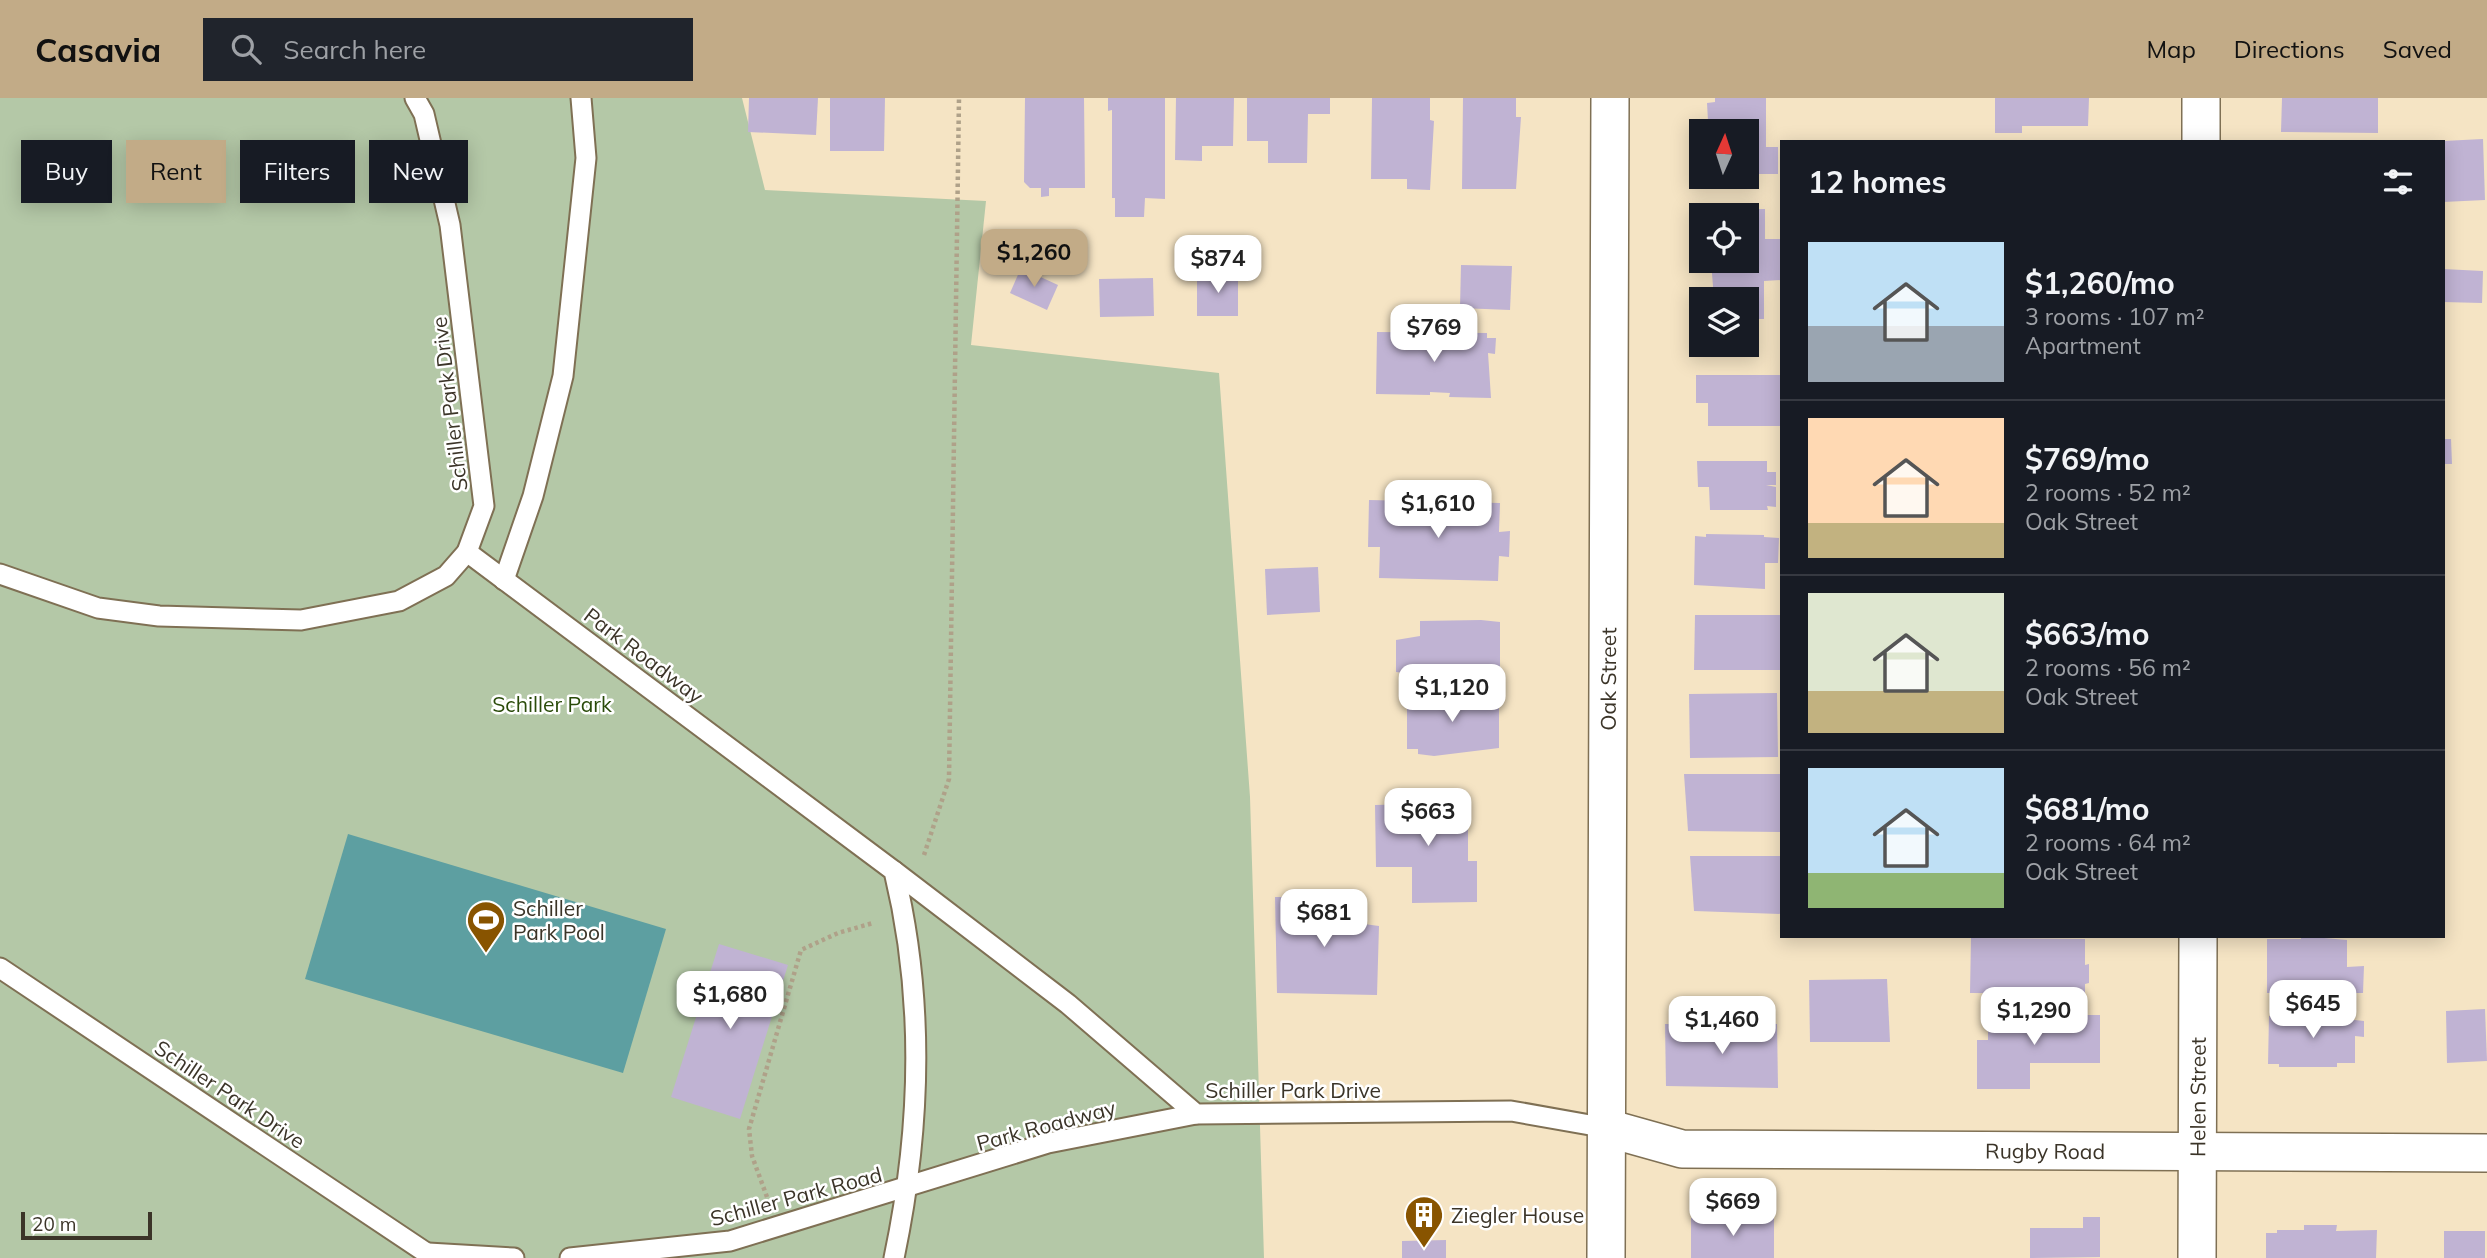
<!DOCTYPE html>
<html lang="en">
<head>
<meta charset="utf-8">
<style>
  body { margin:0; font-family:Mulish,sans-serif; background:#20242c; color:#f1f3f6; height:100vh; display:flex; flex-direction:column; font-size:26px; white-space:nowrap }
  * { box-sizing:border-box; margin:0 }
  p { font-size:23px; color:#9ea1a6 }
  .icon { flex:none; width:38px; height:38px; fill:none; stroke:currentColor; stroke-width:2; stroke-linecap:round; stroke-linejoin:round }
  .map { position:relative; flex:1; overflow:hidden }
  .drawer { position:absolute; left:1780px; top:42px; width:665px; height:798px; display:flex; flex-direction:column; background:#171b24; border-radius:0px; box-shadow:0 4px 18px #0003 }
  .drawer>* { flex:none }
  .top-card { position:absolute; left:21px; top:42px; width:665px; height:63px; display:flex; gap:14px }
  .needle { width:46px; rotate:3deg }
  .buttons { position:absolute; left:1689px; top:21px; display:grid; gap:14px }
  .buttons a { display:grid; place-items:center; width:70px; height:70px; border-radius:0px; background:#171b24; box-shadow:0 4px 18px #0003; font-size:35px }
  .scale { position:absolute; left:21px; bottom:18px; width:131px; box-sizing:border-box; padding-left:7px; border:4px solid #3b3428; border-top:0; font-size:19px; line-height:24px; white-space:nowrap; color:#3b3428; -webkit-text-stroke:5px #fff; paint-order:stroke }
  .price { position:absolute; translate:-50% -60px; padding:0 16px; border-radius:14px; background:#fff; color:#222; font-size:23px; line-height:46px; filter:drop-shadow(0 2px 4px #0008) }
  .price::after { content:''; position:absolute; left:50%; top:42px; width:21px; height:16px; margin-left:-10px; background:inherit; clip-path:polygon(0 0,100% 0,50% 100%) }
  .price.active { background:#c2ab87; color:#111 }
  ul { padding:0; list-style:none }
  li { display:flex; align-items:center; gap:21px; height:175px; padding:0 28px }
  li+li { border-top:2px solid #363941 }
  li span { display:grid; place-items:center; flex:none; width:196px; height:140px; border-radius:0px; color:#555 }
  li>.icon { margin-inline-start:auto }
  span .icon { width:84px; height:84px; fill:#fffc; stroke-width:1 }
  li b { font-size:30px }
  h2 { display:flex; justify-content:space-between; align-items:center; height:84px; padding:0 28px; font-size:30px }
  .tag { padding:0 24px; border-radius:0px; background:#171b24; box-shadow:0 4px 18px #0003; font-size:24px; line-height:63px }
  .tag.active { background:#c2ab87; color:#111 }
  header { display:flex; align-items:center; gap:42px; box-sizing:border-box; height:98px; padding:0 35px; background:#c2ab87; color:#111 }
  header strong { font-size:33px }
  nav { display:flex; gap:38px; margin-inline-start:auto; font-size:24px }
  .search { width:490px; height:63px; background:#20242c; display:flex; align-items:center; gap:18px; box-sizing:border-box; padding:0 24px; border-radius:0px; color:#9ea1a6; font-size:26px }
  .map>svg:first-child { display:block }
  .green { fill:#b4c8a7 }
  .water { fill:#5d9fa1 }
  .building { fill:#c0b3d3 }
  .lines { fill:none; stroke-linecap:round; stroke-linejoin:round }
  .lane-casing { stroke:#7f7054; stroke-width:23 }
  .street-casing { stroke:#7f7054; stroke-width:40 }
  .path { stroke:#afa189; stroke-width:4.5; stroke-dasharray:3.5 3.5; stroke-linecap:butt }
  .lane { stroke:#fff; stroke-width:19 }
  .street { stroke:#fff; stroke-width:37 }
  .labels { text-anchor:middle; dominant-baseline:central; stroke-width:5; stroke-linejoin:round; paint-order:stroke }
  .street-label { font-size:21px; fill:#3b3428; stroke:#fff }
  .park-label { font-size:21px; fill:#2a4b09; stroke:#fff }
  .poi-label { font-size:21px; fill:#3b3428; stroke:#fff; text-anchor:start }
</style>
</head>
<body>
<header>
<strong>Casavia</strong>
<div class="search"><svg class="icon" aria-label="search" viewBox="0 0 24 24"><circle cx="10" cy="10" r="6"/><path d="M15 15l6 6"/></svg>Search here</div>
<nav><a>Map</a><a>Directions</a><a>Saved</a></nav>
</header>
<div class="map">
<svg width="2487" height="1160" viewBox="0 0 2487 1160">
  <rect width="100%" height="100%" fill="#f5e4c4"/>
  <polygon class="green" points="0,0 742,0 765,92 986,103 971,247 1219,275 1250,699 1264,1160 0,1160"/>
  <polygon class="water" points="348,736 666,831 623,975 305,881"/>
  <g class="building">
    <polygon points="749,0 818,0 816,37 748,34"/>
    <polygon points="830,0 885,0 884,53 830,53"/>
    <polygon points="1025,0 1084,0 1085,90 1049,90 1049,98 1041,99 1041,90 1030,90 1024,84"/>
    <polygon points="1108,0 1165,0 1165,101 1145,100 1144,119 1115,119 1115,100 1112,100 1112,12 1108,13"/>
    <polygon points="1176,0 1234,0 1233,48 1202,48 1202,63 1175,62"/>
    <polygon points="1247,0 1330,0 1330,16 1308,16 1307,65 1268,65 1268,43 1247,43"/>
    <polygon points="1372,0 1430,0 1430,22 1434,23 1430,92 1407,91 1407,81 1371,81"/>
    <polygon points="1463,0 1516,0 1516,19 1521,19 1516,91 1462,91"/>
    <polygon points="1715,0 1766,0 1766,49 1778,49 1778,76 1746,76 1746,33 1712,33 1715,23 1708,23 1707,5 1715,4"/>
    <polygon points="1995,0 2089,0 2088,28 2022,28 2022,35 1995,35"/>
    <polygon points="2282,0 2378,0 2378,35 2281,34"/>
    <polygon points="2483,41 2485,102 2443,104 2443,43"/>
    <polygon points="1765,111 1765,141 1782,141 1782,182 1764,183 1764,221 1746,221 1746,201 1714,201 1711,163 1746,163 1746,117 1712,117 1712,112"/>
    <polygon points="1461,167 1512,168 1510,212 1460,210"/>
    <polygon points="1021,170 1058,187 1047,212 1010,195"/>
    <polygon points="2443,171 2483,173 2482,205 2443,204"/>
    <rect x="1197" y="177" width="41" height="41"/>
    <polygon points="1153,180 1154,218 1100,219 1099,181"/>
    <polygon points="1377,234 1487,235 1487,240 1496,240 1495,256 1488,255 1491,300 1449,299 1450,295 1430,294 1430,297 1376,296"/>
    <polygon points="1696,277 1782,277 1782,328 1708,328 1708,305 1696,305"/>
    <polygon points="2443,341 2451,341 2452,366 2443,366"/>
    <polygon points="1697,363 1767,363 1767,374 1776,374 1776,387 1766,387 1776,389 1776,409 1767,408 1768,412 1710,412 1709,389 1698,389"/>
    <polygon points="1369,402 1500,405 1499,434 1510,433 1509,459 1499,458 1498,483 1379,480 1380,449 1368,449"/>
    <polygon points="1706,436 1764,437 1764,439 1779,440 1778,465 1765,465 1765,491 1694,487 1695,438 1706,439"/>
    <polygon points="1318,469 1320,514 1267,517 1265,471"/>
    <polygon points="1695,517 1782,517 1782,572 1694,572"/>
    <polygon points="1481,522 1500,524 1500,573 1483,573 1483,577 1419,577 1396,574 1396,542 1420,538 1420,523"/>
    <polygon points="1777,595 1778,659 1690,660 1689,596"/>
    <polygon points="1483,597 1483,600 1499,600 1499,650 1434,658 1418,656 1418,651 1407,651 1407,598"/>
    <polygon points="1684,676 1782,676 1782,734 1688,733"/>
    <polygon points="1412,699 1458,699 1458,721 1468,721 1468,763 1477,763 1477,804 1412,805 1412,769 1376,769 1375,707 1412,706"/>
    <polygon points="1690,758 1782,758 1782,816 1694,813"/>
    <polygon points="1275,799 1340,799 1342,823 1379,828 1377,897 1277,895"/>
    <polygon points="2301,838 2347,842 2347,869 2364,868 2363,895 2267,895 2267,841 2301,841"/>
    <polygon points="1971,840 2085,841 2085,867 2089,866 2089,885 2085,886 2085,896 1970,895"/>
    <polygon points="719,846 788,867 740,1021 671,999"/>
    <polygon points="1887,881 1890,944 1810,944 1809,882"/>
    <polygon points="2485,911 2487,963 2447,965 2446,913"/>
    <polygon points="2280,916 2336,916 2336,920 2364,923 2364,939 2355,938 2355,965 2337,965 2337,969 2279,969 2279,966 2268,966 2269,918 2280,919"/>
    <polygon points="1988,917 2100,917 2100,965 2030,965 2030,991 1977,991 1977,942 1988,942"/>
    <polygon points="1665,926 1777,926 1778,990 1666,988"/>
    <polygon points="1774,1119 1774,1160 1691,1160 1691,1120"/>
    <polygon points="2083,1119 2100,1119 2100,1159 2030,1160 2030,1130 2083,1130"/>
    <polygon points="2304,1127 2337,1127 2336,1133 2377,1132 2376,1160 2266,1160 2266,1135 2277,1135 2277,1132 2304,1132"/>
    <rect x="2444" y="1133" width="41" height="27"/>
    <polygon points="1446,1142 1446,1160 1402,1160 1402,1143"/>
  </g>
  <g class="lines">
    <g class="lane-casing">
      <g id="lane">
        <path d="M467 454 894 773C925 901 921 1032 894 1160"/>
        <polyline points="0,476 98,510 159,518 301,522 399,503 446,478 467,454 484,408 450,127 424,16 415,0"/>
        <polyline points="504,482 533,398 563,278 586,60 581,0"/>
        <polyline points="894,773 1068,906 1196,1016 1511,1013 1607,1030"/>
        <polyline points="0,870 434,1160"/>
        <polyline points="428,1155 514,1160"/>
        <polyline points="570,1160 730,1143 1048,1045 1196,1016"/>
      </g>
    </g>
    <g class="street-casing">
      <g id="street">
        <polyline points="2201,44 2201,0"/>
        <path id="s1" d="M1607 1030 1682 1051 2487 1055"/>
        <path id="s2" d="M1606 1160 1610 0"/>
        <path id="s3" d="M2197 1160 2198 838"/>
      </g>
    </g>
    <g class="path">
      <polyline points="924,757 949,681 959,0"/>
      <polyline points="767,1099 752,1058 749,1031 801,852 838,835 873,825"/>
    </g>
    <use href="#lane" class="lane"/>
    <use href="#street" class="street"/>
  </g>
  <defs>
    <g id="stadium-pin" transform="scale(2.0125)"><path d="M0 17L-7.5 6A9.5 9.5 0 1 1 7.5 6Z" fill="#885400" stroke="#fff"/><path d="M0-5a6.5 5 0 1 0 0 10a6.5 5 0 1 0 0-10ZM-3.5-1.8h7v3.6h-7Z" fill="#fff"/></g>
    <g id="building-pin" transform="scale(2.0125)"><path d="M0 17L-7.5 6A9.5 9.5 0 1 1 7.5 6Z" fill="#885400" stroke="#fff"/><path d="M-4-6H4V6H1V3H-1V6H-4ZM-2.5-4.3h1.7v1.8h-1.7ZM.8-4.3h1.7v1.8H.8ZM-2.5-1h1.7V.8h-1.7ZM.8-1h1.7V.8H.8Z" fill="#fff"/></g>
  </defs>
  <g fill-rule="evenodd">
    <use href="#stadium-pin" x="486" y="822"/>
    <use href="#building-pin" x="1424" y="1117"/>
  </g>
  <g class="labels">
    <g class="street-label">
      <text transform="translate(449 306) rotate(-97)">Schiller Park Drive</text>
      <text transform="translate(644 557) rotate(37)">Park Roadway</text>
      <text stroke="none"><textPath href="#s2" startOffset="579">Oak Street</textPath></text>
      <text x="1293" y="992">Schiller Park Drive</text>
      <text transform="translate(230 996) rotate(34)">Schiller Park Drive</text>
      <text stroke="none"><textPath href="#s3" startOffset="161">Helen Street</textPath></text>
      <text transform="translate(1046 1027) rotate(-15)">Park Roadway</text>
      <text stroke="none"><textPath href="#s1" startOffset="441">Rugby Road</textPath></text>
      <text transform="translate(796 1098) rotate(-15)">Schiller Park Road</text>
    </g>
    <g class="park-label">
      <text x="552" y="606">Schiller Park</text>
    </g>
    <g class="poi-label">
      <text x="513" y="810">Schiller<tspan x="513" dy="24">Park Pool</tspan></text>
      <text x="1451" y="1117">Ziegler House</text>
    </g>
  </g>
</svg>
<div class="buttons">
<a><svg class="needle" viewBox="-14 -14 28 28"><path d="M0-13l5 13h-10z" fill="#e53935"/><path d="M0 13l5-13h-10z" fill="#9ea1a6"/></svg></a>
<a><svg class="icon" aria-label="locate" viewBox="0 0 24 24"><circle cx="12" cy="12" r="6"/><path d="M12 2v4M12 18v4M2 12h4M18 12h4"/></svg></a>
<a><svg class="icon" aria-label="layers" viewBox="0 0 24 24"><path d="M12 4l9 5-9 5-9-5zM3 14l9 5 9-5"/></svg></a>
</div>
<div class="scale">20 m</div>
<b class="price active" style="left:1034px;top:191px">$1,260</b>
<b class="price" style="left:1218px;top:197px">$874</b>
<b class="price" style="left:1434px;top:266px">$769</b>
<b class="price" style="left:1438px;top:442px">$1,610</b>
<b class="price" style="left:1452px;top:626px">$1,120</b>
<b class="price" style="left:1428px;top:750px">$663</b>
<b class="price" style="left:1324px;top:851px">$681</b>
<b class="price" style="left:730px;top:933px">$1,680</b>
<b class="price" style="left:2313px;top:942px">$645</b>
<b class="price" style="left:2034px;top:949px">$1,290</b>
<b class="price" style="left:1722px;top:958px">$1,460</b>
<b class="price" style="left:1733px;top:1140px">$669</b>
<div class="top-card">
<a class="tag">Buy</a>
<a class="tag active">Rent</a>
<a class="tag">Filters</a>
<a class="tag">New</a>
</div>
<section class="drawer">
<h2>12 homes<svg class="icon" aria-label="filters" viewBox="0 0 24 24"><path d="M4 7h16M4 17h16"/><circle cx="9" cy="7" r="2"/><circle cx="15" cy="17" r="2"/></svg></h2>
<ul>
<li><span style="background:linear-gradient(#bfe0f5 60%,#9aa5b1 0)"><svg class="icon" aria-label="home" viewBox="0 0 24 24"><path d="M3 11l9-7 9 7M6 9v11h12V9"/></svg></span><div><b>$1,260/mo</b><p>3 rooms · 107 m²</p><p>Apartment</p></div></li>
<li><span style="background:linear-gradient(#ffd9b3 75%,#c2b280 0)"><svg class="icon" aria-label="home" viewBox="0 0 24 24"><path d="M3 11l9-7 9 7M6 9v11h12V9"/></svg></span><div><b>$769/mo</b><p>2 rooms · 52 m²</p><p>Oak Street</p></div></li>
<li><span style="background:linear-gradient(#dfe7d0 70%,#c2b280 0)"><svg class="icon" aria-label="home" viewBox="0 0 24 24"><path d="M3 11l9-7 9 7M6 9v11h12V9"/></svg></span><div><b>$663/mo</b><p>2 rooms · 56 m²</p><p>Oak Street</p></div></li>
<li><span style="background:linear-gradient(#bfe0f5 75%,#8fb573 0)"><svg class="icon" aria-label="home" viewBox="0 0 24 24"><path d="M3 11l9-7 9 7M6 9v11h12V9"/></svg></span><div><b>$681/mo</b><p>2 rooms · 64 m²</p><p>Oak Street</p></div></li>
</ul>
</section>
</div>
</body>
</html>
